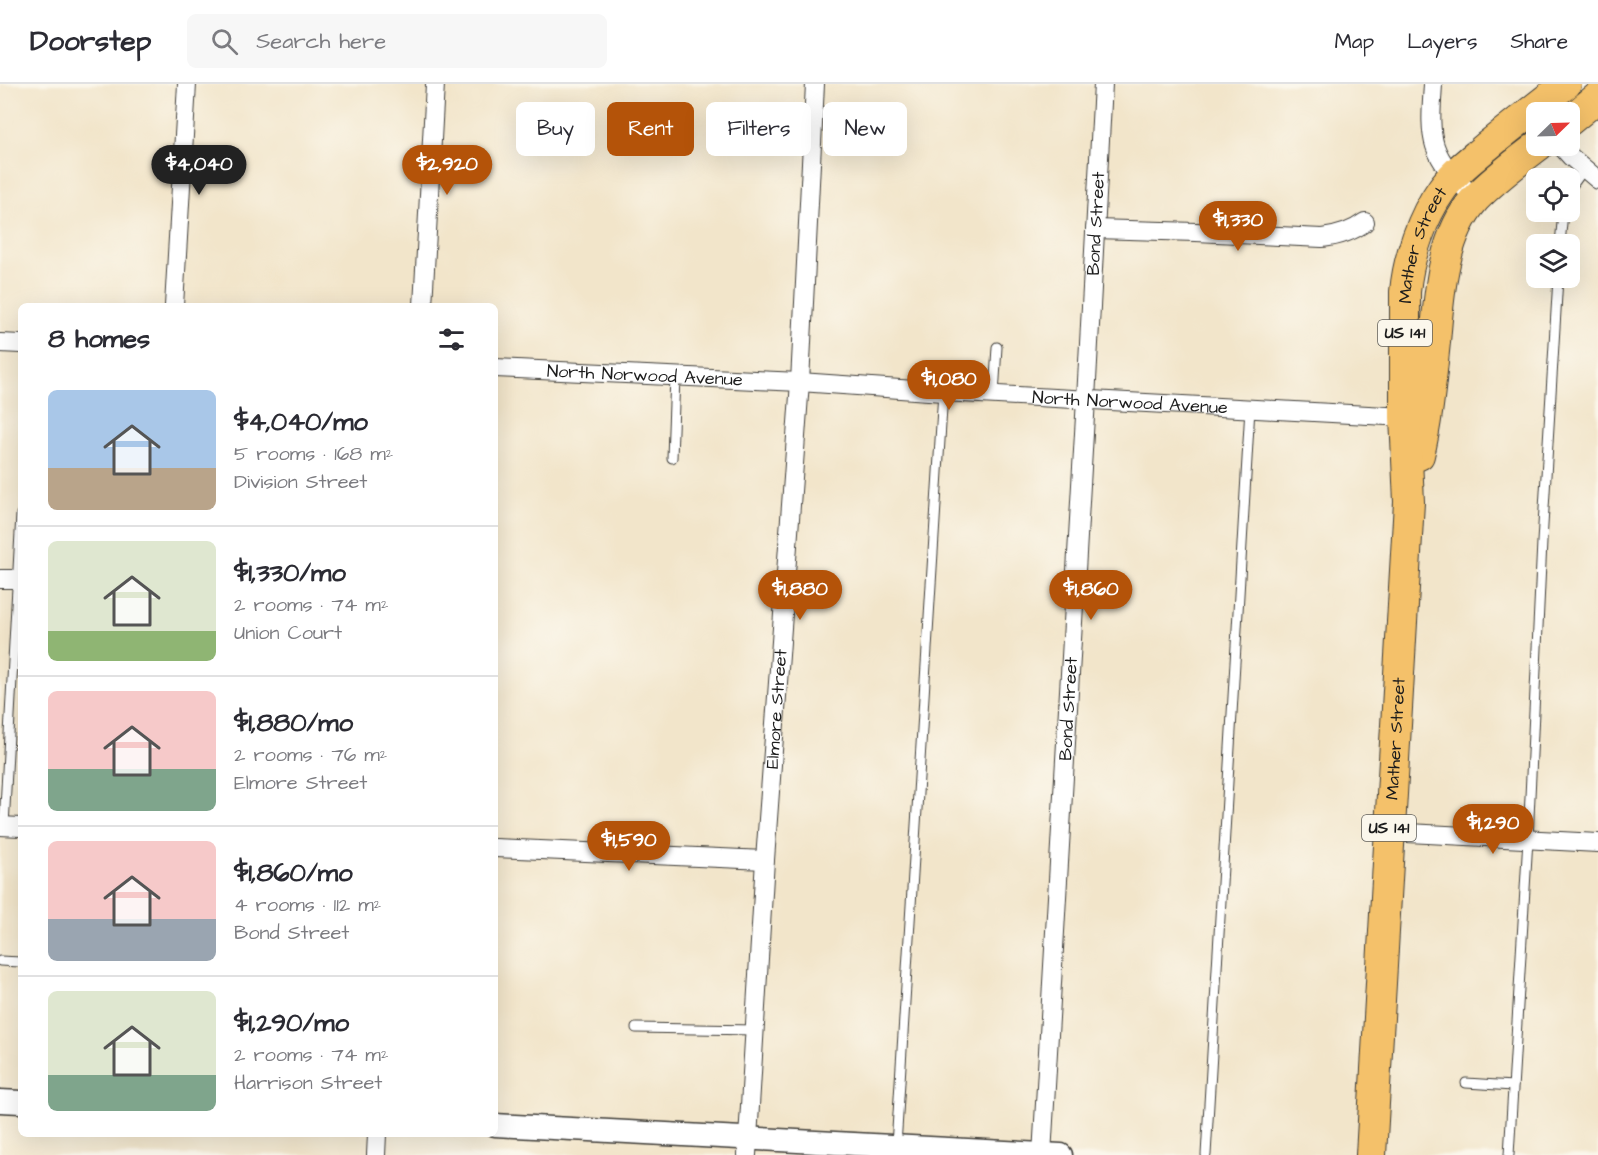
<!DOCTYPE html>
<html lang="en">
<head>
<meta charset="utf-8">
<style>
  body { margin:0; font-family:"Architects Daughter",sans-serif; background:#f7f7f7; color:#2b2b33; height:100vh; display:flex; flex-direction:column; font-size:22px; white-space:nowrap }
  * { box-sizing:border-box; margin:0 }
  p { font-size:20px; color:#7c7c81 }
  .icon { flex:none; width:33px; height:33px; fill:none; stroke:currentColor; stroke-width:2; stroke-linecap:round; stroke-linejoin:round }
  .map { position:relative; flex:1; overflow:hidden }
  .drawer { position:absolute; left:18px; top:219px; width:480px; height:834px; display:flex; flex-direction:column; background:#fff; border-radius:9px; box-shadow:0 6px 24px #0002 }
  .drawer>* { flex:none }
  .top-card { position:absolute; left:516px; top:18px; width:570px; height:54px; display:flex; gap:12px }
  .needle { width:39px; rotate:67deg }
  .controls { position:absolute; left:1526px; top:18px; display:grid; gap:12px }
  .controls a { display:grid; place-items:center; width:54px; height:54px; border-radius:9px; background:#fff; box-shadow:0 6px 24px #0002; font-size:30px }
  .price { position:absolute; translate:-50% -51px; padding:0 14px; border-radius:21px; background:#b45309; color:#fff; font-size:20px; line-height:39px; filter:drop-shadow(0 2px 3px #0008) }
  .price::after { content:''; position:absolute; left:50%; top:36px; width:18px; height:14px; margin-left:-9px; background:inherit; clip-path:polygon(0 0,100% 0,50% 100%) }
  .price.active { background:#222; color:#fff }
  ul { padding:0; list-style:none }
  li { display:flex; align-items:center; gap:18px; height:150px; padding:0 30px }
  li+li { border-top:2px solid #e1e1e2 }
  li span { display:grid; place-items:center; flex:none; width:168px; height:120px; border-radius:9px; color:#555 }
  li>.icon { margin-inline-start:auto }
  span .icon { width:72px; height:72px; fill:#fffc; stroke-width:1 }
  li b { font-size:26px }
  h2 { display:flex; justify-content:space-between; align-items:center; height:72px; padding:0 30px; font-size:26px }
  .tag { padding:0 21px; border-radius:9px; background:#fff; box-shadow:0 6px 24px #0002; font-size:21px; line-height:54px }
  .tag.active { background:#b45309; color:#fff }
  header { display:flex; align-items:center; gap:36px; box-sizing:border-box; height:84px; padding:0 30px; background:#fff; border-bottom:2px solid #e1e1e2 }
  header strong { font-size:28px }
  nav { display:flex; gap:33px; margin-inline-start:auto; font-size:21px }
  .search { width:420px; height:54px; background:#f7f7f7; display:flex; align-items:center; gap:15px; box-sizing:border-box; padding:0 21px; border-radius:9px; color:#7c7c81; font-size:22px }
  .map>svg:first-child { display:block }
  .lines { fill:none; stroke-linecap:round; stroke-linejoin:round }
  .service-casing { stroke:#3c3a36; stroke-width:11 }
  .minor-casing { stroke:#3c3a36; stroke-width:20 }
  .tertiary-casing { stroke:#3c3a36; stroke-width:25 }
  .primary-casing { stroke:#3c3a36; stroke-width:32 }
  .service { stroke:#fff; stroke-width:9 }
  .minor { stroke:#fff; stroke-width:18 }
  .tertiary { stroke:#fff; stroke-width:22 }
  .primary { stroke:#f4c16a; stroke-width:30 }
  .labels { text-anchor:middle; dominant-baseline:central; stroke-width:5; stroke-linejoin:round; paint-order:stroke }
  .shield { fill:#fbf7ec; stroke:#5f5e5a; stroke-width:1.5 }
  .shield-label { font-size:16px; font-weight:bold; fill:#1c1c1c }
  .street-label { font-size:18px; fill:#1c1c1c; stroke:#fbf7ec }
</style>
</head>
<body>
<header>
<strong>Doorstep</strong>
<div class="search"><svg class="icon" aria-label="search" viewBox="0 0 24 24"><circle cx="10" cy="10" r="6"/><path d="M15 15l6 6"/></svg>Search here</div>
<nav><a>Map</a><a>Layers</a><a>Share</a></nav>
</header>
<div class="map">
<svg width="1598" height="1071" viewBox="0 0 1598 1071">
  <rect width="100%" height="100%" fill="#fbf7ec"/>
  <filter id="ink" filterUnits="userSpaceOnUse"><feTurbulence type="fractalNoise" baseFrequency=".0167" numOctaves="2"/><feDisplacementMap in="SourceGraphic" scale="12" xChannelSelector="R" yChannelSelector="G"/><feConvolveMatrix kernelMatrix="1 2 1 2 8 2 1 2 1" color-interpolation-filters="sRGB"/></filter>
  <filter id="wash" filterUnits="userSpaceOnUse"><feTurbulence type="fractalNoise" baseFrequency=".008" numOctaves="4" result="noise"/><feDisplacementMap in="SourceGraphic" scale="24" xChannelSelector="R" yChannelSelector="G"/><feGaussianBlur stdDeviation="1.35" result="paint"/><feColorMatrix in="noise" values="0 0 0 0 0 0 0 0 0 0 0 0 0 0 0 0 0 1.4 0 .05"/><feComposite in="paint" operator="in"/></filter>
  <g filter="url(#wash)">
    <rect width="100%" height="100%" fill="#f2e5ca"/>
  </g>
  <g filter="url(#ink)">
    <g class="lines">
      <g class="service-casing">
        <g id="service">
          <polyline points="1569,106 1584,85"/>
          <polyline points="1560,160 1563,128"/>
          <polyline points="994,311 997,263"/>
          <polyline points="672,374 675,292"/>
          <polyline points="4,742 21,430"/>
          <polyline points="0,877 21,878"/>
          <polyline points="636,944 755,946"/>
          <polyline points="1466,999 1513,1002"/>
          <polyline points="896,1062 943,308"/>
          <polyline points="1206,1071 1250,324"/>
          <polyline points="1509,1071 1528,755 1542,458 1558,194"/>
        </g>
      </g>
      <g class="minor-casing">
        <g id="minor">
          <path d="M1433 0C1432 20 1429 43 1435 62 1442 83 1460 99 1475 115"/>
          <polyline points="1561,62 1571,73 1598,96"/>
          <path d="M1095 145 1196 148 1322 154C1339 152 1352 148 1365 138"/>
          <polyline points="174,222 187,0"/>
          <polyline points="423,222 435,0"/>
          <polyline points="0,259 21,260"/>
          <path id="s1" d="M495 284 800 298 943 308 1405 333"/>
          <polyline points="0,495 21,495"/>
          <polyline points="0,742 21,743"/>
          <polyline points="1389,748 1598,759"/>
          <polyline points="495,764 765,776"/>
          <polyline points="376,1071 377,1050"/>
          <path id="s2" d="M747 1071 765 776 800 298 815 0"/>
          <path id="s3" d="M1042 1071 1086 315 1103 0"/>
        </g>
      </g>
      <g class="tertiary-casing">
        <g id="tertiary">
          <polyline points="0,1017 21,1018"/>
          <polyline points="495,1041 1061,1071"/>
        </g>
      </g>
      <g class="primary-casing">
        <g id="primary">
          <polyline points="1569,37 1598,13"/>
          <path d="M1419 371C1428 335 1431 295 1435 258 1439 211 1442 152 1475 115 1494 95 1517 78 1538 62"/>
          <path id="s4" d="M1371 1071 1409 418 1405 333V208C1408 174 1422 133 1442 105 1454 88 1471 76 1486 63 1512 42 1539 21 1566 0"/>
        </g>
      </g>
      <use href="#service" class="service"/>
      <use href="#minor" class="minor"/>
      <use href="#tertiary" class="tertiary"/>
      <use href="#primary" class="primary"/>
    </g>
  </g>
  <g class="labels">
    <g class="shield">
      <rect x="1378" y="236" width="54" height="26" rx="4.5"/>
      <rect x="1362" y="731" width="54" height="26" rx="4.5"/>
    </g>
    <g class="shield-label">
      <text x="1405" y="249">US 141</text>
      <text x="1389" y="744">US 141</text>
    </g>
    <g class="street-label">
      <text stroke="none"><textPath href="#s3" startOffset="933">Bond Street</textPath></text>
      <text stroke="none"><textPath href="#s4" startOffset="914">Mather Street</textPath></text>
      <text stroke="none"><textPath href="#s1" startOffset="150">North Norwood Avenue</textPath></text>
      <text stroke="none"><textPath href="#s1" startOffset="636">North Norwood Avenue</textPath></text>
      <text stroke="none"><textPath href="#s2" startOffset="447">Elmore Street</textPath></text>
      <text stroke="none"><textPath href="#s3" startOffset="447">Bond Street</textPath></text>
      <text stroke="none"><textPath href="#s4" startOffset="417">Mather Street</textPath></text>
    </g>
  </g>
</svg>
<div class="controls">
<a><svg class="needle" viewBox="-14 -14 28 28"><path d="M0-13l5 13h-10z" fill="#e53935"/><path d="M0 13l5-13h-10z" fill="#7c7c81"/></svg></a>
<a><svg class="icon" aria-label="locate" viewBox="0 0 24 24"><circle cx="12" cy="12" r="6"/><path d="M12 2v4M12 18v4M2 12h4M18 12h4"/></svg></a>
<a><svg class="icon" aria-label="layers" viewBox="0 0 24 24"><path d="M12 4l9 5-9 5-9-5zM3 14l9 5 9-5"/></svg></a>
</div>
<b class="price active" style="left:199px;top:112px">$4,040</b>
<b class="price" style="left:447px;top:112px">$2,920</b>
<b class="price" style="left:1238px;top:168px">$1,330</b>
<b class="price" style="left:949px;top:327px">$1,080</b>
<b class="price" style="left:800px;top:537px">$1,880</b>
<b class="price" style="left:1091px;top:537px">$1,860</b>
<b class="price" style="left:1493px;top:771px">$1,290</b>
<b class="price" style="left:629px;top:788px">$1,590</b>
<div class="top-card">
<a class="tag">Buy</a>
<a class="tag active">Rent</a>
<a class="tag">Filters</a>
<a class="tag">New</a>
</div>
<section class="drawer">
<h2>8 homes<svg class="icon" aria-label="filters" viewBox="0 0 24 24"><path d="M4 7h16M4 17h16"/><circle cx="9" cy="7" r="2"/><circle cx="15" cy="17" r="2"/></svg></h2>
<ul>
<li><span style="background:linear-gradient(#a9c7e8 65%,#b9a48a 0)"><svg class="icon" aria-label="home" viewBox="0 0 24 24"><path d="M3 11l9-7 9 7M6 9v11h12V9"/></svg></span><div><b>$4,040/mo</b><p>5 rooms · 168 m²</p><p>Division Street</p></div></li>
<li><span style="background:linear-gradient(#dfe7d0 75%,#8fb573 0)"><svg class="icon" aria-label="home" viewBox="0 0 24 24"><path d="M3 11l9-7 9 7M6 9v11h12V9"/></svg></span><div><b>$1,330/mo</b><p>2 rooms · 74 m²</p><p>Union Court</p></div></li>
<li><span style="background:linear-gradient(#f6c9c9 65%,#7fa58c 0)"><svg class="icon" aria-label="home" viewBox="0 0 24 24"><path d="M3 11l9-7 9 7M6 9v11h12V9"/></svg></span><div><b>$1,880/mo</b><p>2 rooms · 76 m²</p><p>Elmore Street</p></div></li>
<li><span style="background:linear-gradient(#f6c9c9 65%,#9aa5b1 0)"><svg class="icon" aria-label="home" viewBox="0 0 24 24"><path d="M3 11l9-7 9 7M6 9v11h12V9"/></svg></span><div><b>$1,860/mo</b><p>4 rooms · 112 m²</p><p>Bond Street</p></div></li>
<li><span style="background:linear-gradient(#dfe7d0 70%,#7fa58c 0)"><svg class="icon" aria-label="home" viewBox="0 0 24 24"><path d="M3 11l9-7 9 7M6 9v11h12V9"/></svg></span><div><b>$1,290/mo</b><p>2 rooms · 74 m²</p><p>Harrison Street</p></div></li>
</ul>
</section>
</div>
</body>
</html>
